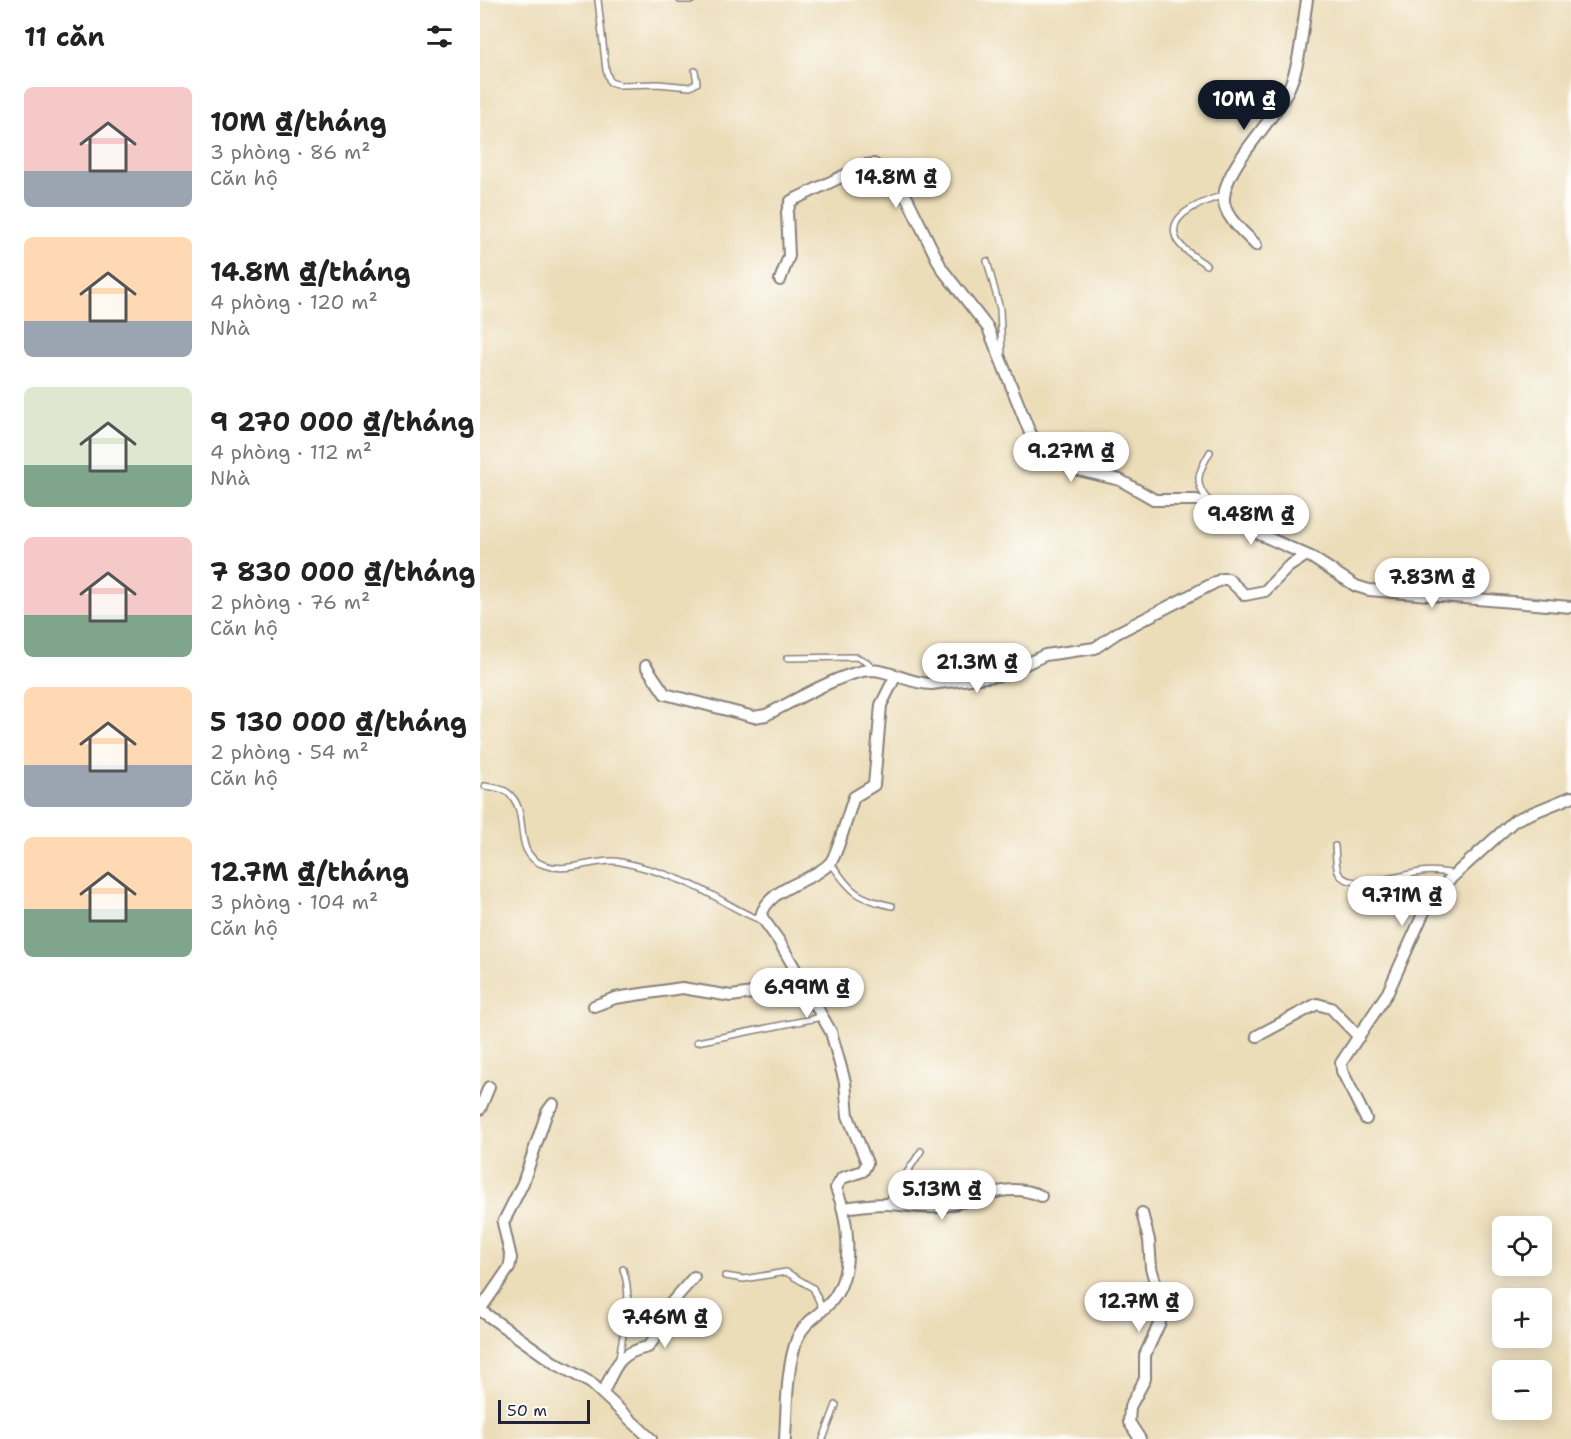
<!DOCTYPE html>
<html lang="vi">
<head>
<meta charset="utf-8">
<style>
  body { margin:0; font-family:"Shantell Sans",sans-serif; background:#f6f6f6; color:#222; height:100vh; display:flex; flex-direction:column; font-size:22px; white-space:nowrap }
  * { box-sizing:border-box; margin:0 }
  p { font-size:20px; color:#767676 }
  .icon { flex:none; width:33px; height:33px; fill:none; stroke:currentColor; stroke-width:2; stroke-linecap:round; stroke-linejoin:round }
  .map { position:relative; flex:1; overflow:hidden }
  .panel { display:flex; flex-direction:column; background:#fff; width:480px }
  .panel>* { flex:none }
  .buttons { position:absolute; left:1012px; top:1216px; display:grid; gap:12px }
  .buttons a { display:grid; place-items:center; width:60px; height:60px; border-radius:9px; background:#fff; box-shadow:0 3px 15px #0003; font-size:30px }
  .scale { position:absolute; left:18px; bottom:15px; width:92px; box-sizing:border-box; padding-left:6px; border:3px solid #22223b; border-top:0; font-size:16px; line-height:21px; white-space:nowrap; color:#22223b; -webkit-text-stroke:4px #fdfcf7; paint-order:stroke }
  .price { position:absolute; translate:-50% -51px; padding:0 14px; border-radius:21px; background:#fff; color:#222; font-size:20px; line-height:39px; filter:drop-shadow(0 2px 3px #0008) }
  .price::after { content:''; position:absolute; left:50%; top:36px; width:18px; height:14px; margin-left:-9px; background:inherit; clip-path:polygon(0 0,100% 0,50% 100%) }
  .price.selected { background:#111827; color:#fff }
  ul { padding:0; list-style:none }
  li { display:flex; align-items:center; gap:18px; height:150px; padding:0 24px }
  li span { display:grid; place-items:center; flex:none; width:168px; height:120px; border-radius:9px; color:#555 }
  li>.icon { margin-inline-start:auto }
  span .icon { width:72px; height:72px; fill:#fffc; stroke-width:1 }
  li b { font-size:26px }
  h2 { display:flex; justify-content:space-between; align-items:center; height:72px; padding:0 24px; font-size:26px }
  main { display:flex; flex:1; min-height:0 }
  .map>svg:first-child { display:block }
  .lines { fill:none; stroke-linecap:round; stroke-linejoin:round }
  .lane-casing { stroke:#87807a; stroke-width:8 }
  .street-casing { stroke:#87807a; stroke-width:14 }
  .lane { stroke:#fff; stroke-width:5 }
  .street { stroke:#fff; stroke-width:10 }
</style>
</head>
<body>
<main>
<section class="panel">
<h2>11 căn<svg class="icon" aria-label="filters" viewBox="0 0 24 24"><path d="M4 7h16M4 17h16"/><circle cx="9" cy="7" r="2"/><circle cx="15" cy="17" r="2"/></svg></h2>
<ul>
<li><span style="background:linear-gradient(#f6c9c9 70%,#9aa5b1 0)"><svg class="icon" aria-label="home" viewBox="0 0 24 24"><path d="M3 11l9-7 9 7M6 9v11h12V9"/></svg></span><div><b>10M ₫/tháng</b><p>3 phòng · 86 m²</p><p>Căn hộ</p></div></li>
<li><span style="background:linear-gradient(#ffd9b3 70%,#9aa5b1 0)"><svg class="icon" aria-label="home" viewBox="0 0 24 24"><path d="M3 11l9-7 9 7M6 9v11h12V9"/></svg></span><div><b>14.8M ₫/tháng</b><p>4 phòng · 120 m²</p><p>Nhà</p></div></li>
<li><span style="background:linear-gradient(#dfe7d0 65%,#7fa58c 0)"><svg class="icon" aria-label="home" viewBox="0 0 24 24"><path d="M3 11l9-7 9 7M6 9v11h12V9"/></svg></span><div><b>9 270 000 ₫/tháng</b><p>4 phòng · 112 m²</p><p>Nhà</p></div></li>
<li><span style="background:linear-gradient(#f6c9c9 65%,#7fa58c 0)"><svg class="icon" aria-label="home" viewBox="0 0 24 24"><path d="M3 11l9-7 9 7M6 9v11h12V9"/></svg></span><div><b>7 830 000 ₫/tháng</b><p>2 phòng · 76 m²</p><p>Căn hộ</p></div></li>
<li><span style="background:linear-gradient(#ffd9b3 65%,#9aa5b1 0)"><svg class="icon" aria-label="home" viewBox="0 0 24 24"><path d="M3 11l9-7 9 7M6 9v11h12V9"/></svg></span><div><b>5 130 000 ₫/tháng</b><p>2 phòng · 54 m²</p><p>Căn hộ</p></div></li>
<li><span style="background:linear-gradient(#ffd9b3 60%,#7fa58c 0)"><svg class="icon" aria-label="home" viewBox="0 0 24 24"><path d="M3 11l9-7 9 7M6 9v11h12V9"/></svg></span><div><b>12.7M ₫/tháng</b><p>3 phòng · 104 m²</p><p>Căn hộ</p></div></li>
</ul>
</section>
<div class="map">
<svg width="1091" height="1439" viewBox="0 0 1091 1439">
  <rect width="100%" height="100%" fill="#fdfcf7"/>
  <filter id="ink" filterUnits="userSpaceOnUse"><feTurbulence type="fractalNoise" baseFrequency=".0167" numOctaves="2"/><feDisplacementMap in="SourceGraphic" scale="12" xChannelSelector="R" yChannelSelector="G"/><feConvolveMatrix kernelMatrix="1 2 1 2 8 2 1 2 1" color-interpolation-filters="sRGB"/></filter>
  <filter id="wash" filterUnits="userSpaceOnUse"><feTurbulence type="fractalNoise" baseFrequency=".008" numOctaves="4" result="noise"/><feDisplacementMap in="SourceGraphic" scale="24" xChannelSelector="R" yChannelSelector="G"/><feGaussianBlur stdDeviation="1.35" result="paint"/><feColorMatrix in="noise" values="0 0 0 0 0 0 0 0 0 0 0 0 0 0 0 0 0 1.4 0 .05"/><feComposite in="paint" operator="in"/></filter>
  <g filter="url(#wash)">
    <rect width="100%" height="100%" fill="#ecddb9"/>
  </g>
  <g filter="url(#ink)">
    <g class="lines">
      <g class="lane-casing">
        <g id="lane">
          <polyline points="118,0 126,70 130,82 140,85 178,84 210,87 217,83 215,71"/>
          <polyline points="200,0 212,0"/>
          <polyline points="507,261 520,309 522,354"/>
          <path d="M726 265C716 257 698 248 695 235 689 212 729 200 744 195"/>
          <path d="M729 501C712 483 719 471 730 452"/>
          <polyline points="307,658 376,657 387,662 394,669"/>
          <path d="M5 786C12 787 21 788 27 792 53 811 29 853 64 865 90 874 117 857 141 862 173 869 203 879 232 895 249 904 263 914 281 920"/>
          <path d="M855 846C856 854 855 866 859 874 872 892 922 874 941 872 952 870 964 872 974 874"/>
          <path d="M350 862C372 892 375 898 412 906"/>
          <polyline points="217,1042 342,1017"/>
          <polyline points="407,1203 441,1151"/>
          <polyline points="245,1276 264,1279 306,1272 333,1288 342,1308"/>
          <path d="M139 1359C143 1328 154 1299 143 1269"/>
          <polyline points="343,1439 356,1405"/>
        </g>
      </g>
      <g class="street-casing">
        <g id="street">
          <path d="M776 245C765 233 742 216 744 197 747 163 793 123 808 90 821 63 822 29 827 0"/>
          <polyline points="300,280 309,256 307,212 311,201 386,165 394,164 412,180 427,198 462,269 508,328 550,433 563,449 594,469 640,480 675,500 716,500 735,506 777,533 831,557 876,586 889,590 1091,607"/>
          <path d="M166 666 185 694 274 717 286 715C312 702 366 670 392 670 412 671 431 684 451 684L522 675 565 655 615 648 637 633 742 579H748L765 595 785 591 808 567 825 556"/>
          <polyline points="114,1006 135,998 202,988 251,996 324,986"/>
          <polyline points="777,1036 837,1004 851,1008 879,1037"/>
          <polyline points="0,1109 9,1087"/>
          <polyline points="886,1119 862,1071 861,1063 908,992 943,914 959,889 1035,820 1091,797"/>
          <path d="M364 1208C378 1206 392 1204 406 1204 423 1204 440 1209 457 1207 495 1203 525 1179 561 1196"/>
          <polyline points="0,1310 29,1268 31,1258 23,1223 43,1183 67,1112 73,1104"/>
          <polyline points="0,1310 73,1362 111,1383 171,1439"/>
          <path d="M123 1393C135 1367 138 1353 168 1347L174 1339 185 1310 214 1277"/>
          <path d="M305 1439C307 1407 306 1369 317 1339 325 1319 346 1312 356 1295 374 1266 368 1217 356 1188L362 1178 383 1171 387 1163 368 1116 365 1082 351 1032 299 941 281 916C289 886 331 883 350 863 357 856 369 810 374 797L394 785 401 705 415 677"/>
          <polyline points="660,1439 649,1422 650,1407 665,1379 665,1355 680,1322 682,1305 671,1268 669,1240 662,1213"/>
        </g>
      </g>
      <use href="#lane" class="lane"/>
      <use href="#street" class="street"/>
    </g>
  </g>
</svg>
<div class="buttons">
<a><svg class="icon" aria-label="locate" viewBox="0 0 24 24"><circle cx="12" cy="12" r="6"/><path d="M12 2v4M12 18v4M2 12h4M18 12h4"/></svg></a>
<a>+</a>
<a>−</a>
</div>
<div class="scale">50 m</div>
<b class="price selected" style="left:764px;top:131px">10M ₫</b>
<b class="price" style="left:416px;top:209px">14.8M ₫</b>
<b class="price" style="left:591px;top:483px">9.27M ₫</b>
<b class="price" style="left:771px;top:546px">9.48M ₫</b>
<b class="price" style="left:952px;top:609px">7.83M ₫</b>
<b class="price" style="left:497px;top:694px">21.3M ₫</b>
<b class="price" style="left:922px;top:927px">9.71M ₫</b>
<b class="price" style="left:327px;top:1019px">6.99M ₫</b>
<b class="price" style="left:462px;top:1221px">5.13M ₫</b>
<b class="price" style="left:659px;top:1333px">12.7M ₫</b>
<b class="price" style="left:185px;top:1349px">7.46M ₫</b>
</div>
</main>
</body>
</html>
